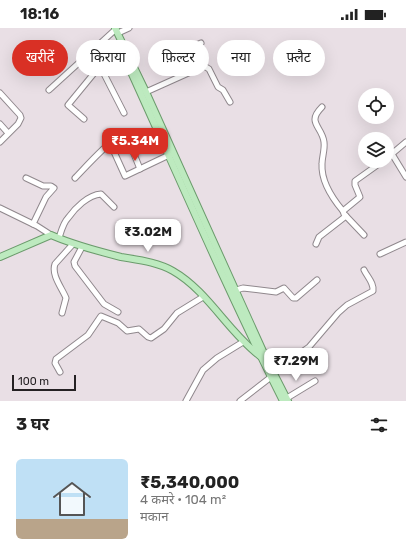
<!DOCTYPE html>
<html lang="hi">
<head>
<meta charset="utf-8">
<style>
  body { margin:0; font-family:Rubik,"Noto Sans Devanagari",sans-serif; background:#f2f2f2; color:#222; height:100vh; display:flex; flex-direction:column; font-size:15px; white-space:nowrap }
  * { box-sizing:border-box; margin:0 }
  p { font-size:13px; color:#767676 }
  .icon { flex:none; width:22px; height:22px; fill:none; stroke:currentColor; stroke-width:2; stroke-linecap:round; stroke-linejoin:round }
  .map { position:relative; height:373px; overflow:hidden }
  .side { display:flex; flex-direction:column; background:#fff; flex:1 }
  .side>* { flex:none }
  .top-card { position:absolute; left:12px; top:12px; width:382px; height:36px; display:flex; gap:8px }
  .controls { position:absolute; left:358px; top:60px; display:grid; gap:8px }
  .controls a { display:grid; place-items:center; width:36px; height:36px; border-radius:50%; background:#fff; box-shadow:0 4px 16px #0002; font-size:20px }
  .scale { position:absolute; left:12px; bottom:10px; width:64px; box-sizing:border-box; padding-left:4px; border:2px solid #252123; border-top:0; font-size:11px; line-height:14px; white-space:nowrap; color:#252123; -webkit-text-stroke:3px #e9dfe5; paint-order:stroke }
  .price { position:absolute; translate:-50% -34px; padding:0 9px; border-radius:8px; background:#fff; color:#222; font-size:13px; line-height:26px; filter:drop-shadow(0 1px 2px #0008) }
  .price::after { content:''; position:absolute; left:50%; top:24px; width:12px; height:9px; margin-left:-6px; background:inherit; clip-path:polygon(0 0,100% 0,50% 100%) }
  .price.selected { background:#d93025; color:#fff }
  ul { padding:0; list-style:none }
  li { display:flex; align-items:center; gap:12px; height:100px; padding:0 16px }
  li+li { border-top:1px solid #e0e0e0 }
  li span { display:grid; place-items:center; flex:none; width:112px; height:80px; border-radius:6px; color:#555 }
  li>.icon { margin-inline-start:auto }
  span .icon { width:48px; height:48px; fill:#fffc; stroke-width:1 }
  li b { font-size:17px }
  h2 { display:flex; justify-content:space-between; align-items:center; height:48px; padding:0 16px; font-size:17px }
  .pill { padding:0 14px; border-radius:18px; background:#fff; box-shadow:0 4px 16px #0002; font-size:14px; line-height:36px }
  .pill.selected { background:#d93025; color:#fff }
  .status { display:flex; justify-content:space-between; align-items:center; height:28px; padding:0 20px; background:#fff; direction:ltr }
  .status svg { height:11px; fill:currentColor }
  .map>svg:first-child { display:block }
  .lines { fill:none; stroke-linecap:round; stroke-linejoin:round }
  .minor-casing { stroke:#90888d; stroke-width:7 }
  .major-casing { stroke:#6b9b6c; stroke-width:8 }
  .minor { stroke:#fff; stroke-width:5 }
  .major { stroke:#bdeabf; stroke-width:6 }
</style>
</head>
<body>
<div class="status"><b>18:16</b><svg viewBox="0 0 49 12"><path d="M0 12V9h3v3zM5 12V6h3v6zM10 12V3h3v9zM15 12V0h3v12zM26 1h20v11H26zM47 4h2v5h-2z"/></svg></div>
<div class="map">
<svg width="406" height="373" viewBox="0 0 406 373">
  <rect width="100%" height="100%" fill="#e9dfe5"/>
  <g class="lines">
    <g class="minor-casing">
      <g id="minor">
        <polyline points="118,5 129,0"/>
        <polyline points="86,29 97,40"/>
        <polyline points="192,43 182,24 201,15"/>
        <polyline points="49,62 116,1"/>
        <polyline points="146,64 204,38 209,41 218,59 223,62 230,74"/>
        <polyline points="0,65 20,87 21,90 18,96 0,114"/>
        <path d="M322 79C306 95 322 98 324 114 325 122 322 129 322 136 321 154 332 170 343 183"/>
        <polyline points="84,91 68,77 100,38 124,85"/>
        <polyline points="0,96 8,105"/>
        <polyline points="110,115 125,148 169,127"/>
        <polyline points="392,126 406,149"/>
        <polyline points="387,130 406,114"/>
        <polyline points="26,150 43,158 51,158 54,160 46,169 33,196"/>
        <path d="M75 150C83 142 112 109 123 107L128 111 140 141"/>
        <polyline points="0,180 37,198 51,207"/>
        <polyline points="364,207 344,186 343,183 360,169 355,157 355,153 383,133"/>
        <path d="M59 210C61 204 63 195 68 190 75 180 88 167 101 166L114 179"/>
        <polyline points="316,216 319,209 346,188"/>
        <polyline points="82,219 74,234 75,238 104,276 118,284"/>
        <polyline points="380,226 406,214"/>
        <polyline points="233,263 243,260 276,264 284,260 293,270 296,270 317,252"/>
        <path d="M62 285 66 270C62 260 51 247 55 236L73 216"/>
        <path d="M273 342 284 333 299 326 309 319 338 285 347 277 373 263C374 255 368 250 364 242"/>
        <polyline points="60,344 55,335 56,331 88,307 101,288 118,295 127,303 139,301 148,309 151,310 164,301 177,285 203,269"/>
        <polyline points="287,370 315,353"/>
        <polyline points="186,373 203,342 217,330 243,314"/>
        <polyline points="240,373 271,349"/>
      </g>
    </g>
    <g class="major-casing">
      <g id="major">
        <polyline points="115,0 146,64 267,332 288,373"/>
        <path d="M125 26 126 33C178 147 227 262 283 373"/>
        <path d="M0 229 51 207C74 217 97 223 121 229 138 232 157 234 173 243 208 263 228 304 260 328"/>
      </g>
    </g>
    <use href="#minor" class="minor"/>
    <use href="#major" class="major"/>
  </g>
</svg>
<div class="controls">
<a><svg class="icon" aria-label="locate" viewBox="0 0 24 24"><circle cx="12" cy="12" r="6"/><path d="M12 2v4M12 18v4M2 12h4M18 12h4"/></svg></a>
<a><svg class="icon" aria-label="layers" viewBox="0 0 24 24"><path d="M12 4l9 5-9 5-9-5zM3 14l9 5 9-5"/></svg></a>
</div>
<div class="scale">100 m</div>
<b class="price selected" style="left:135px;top:134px">₹5.34M</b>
<b class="price" style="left:148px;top:225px">₹3.02M</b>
<b class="price" style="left:296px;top:354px">₹7.29M</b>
<div class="top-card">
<a class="pill selected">खरीदें</a>
<a class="pill">किराया</a>
<a class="pill">फ़िल्टर</a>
<a class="pill">नया</a>
<a class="pill">फ़्लैट</a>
</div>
</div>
<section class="side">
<h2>3 घर<svg class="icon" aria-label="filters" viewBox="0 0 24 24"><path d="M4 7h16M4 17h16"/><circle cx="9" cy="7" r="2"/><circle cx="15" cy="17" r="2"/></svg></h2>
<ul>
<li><span style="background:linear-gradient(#bfe0f5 75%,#b9a48a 0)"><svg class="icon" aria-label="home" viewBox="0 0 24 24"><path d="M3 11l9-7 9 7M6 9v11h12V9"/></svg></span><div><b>₹5,340,000</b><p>4 कमरे · 104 m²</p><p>मकान</p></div></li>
</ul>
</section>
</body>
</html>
